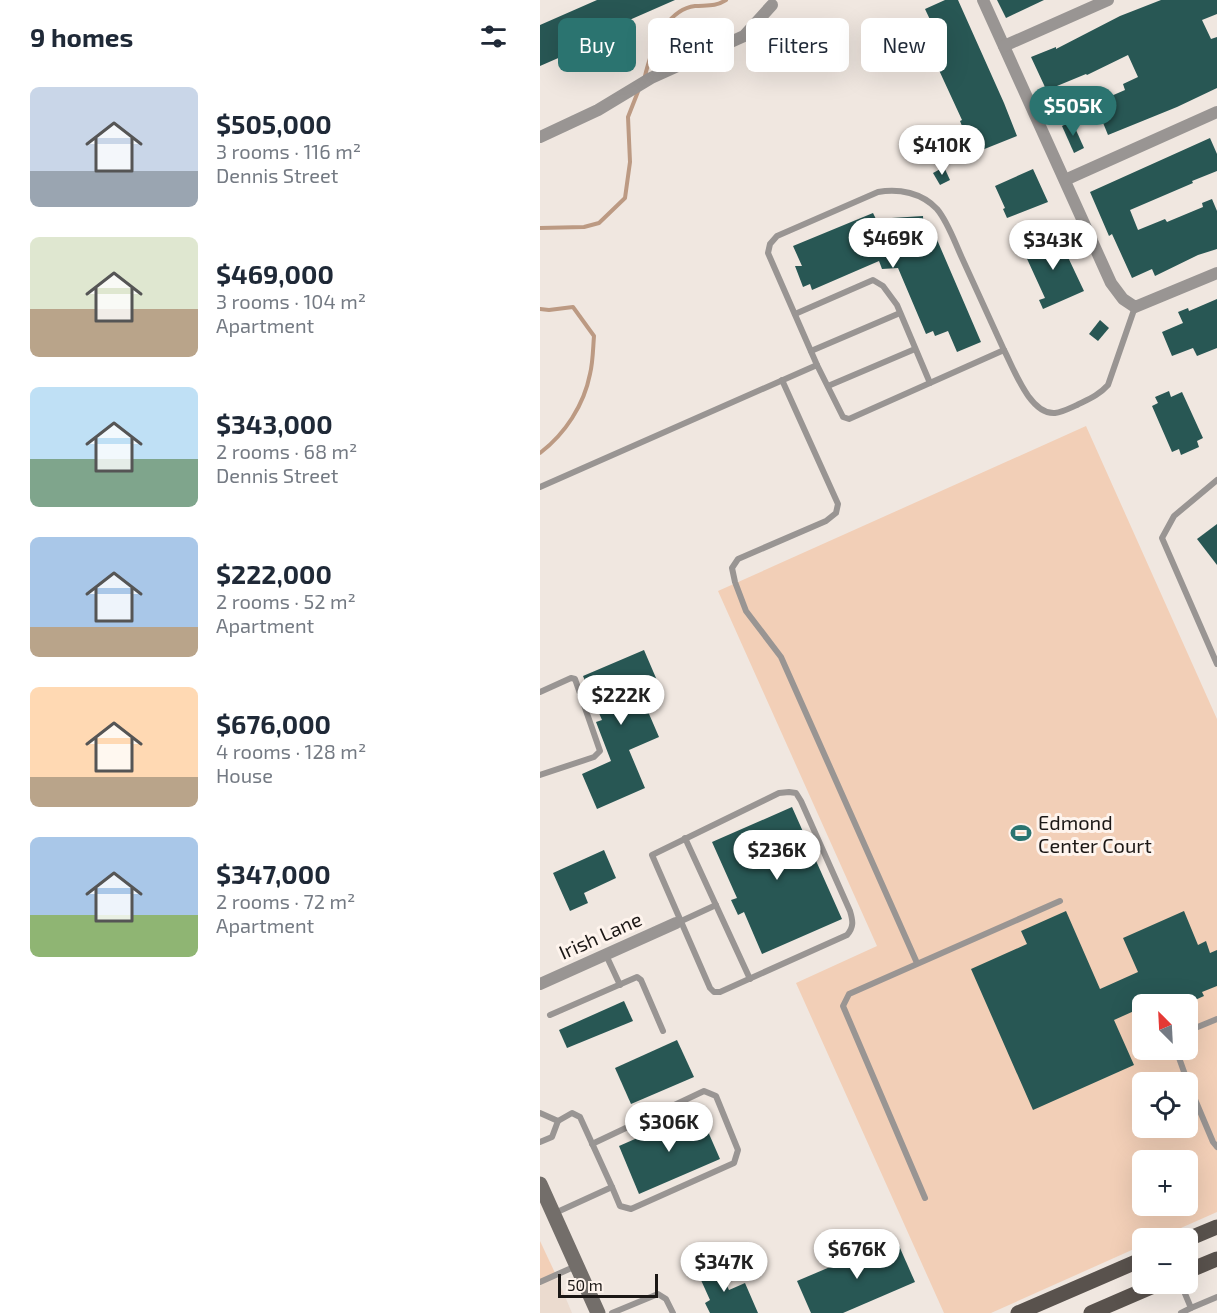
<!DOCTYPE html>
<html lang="en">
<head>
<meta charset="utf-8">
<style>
  body { margin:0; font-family:"Exo 2",sans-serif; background:#f2f2f3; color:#1f2937; height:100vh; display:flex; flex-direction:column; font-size:22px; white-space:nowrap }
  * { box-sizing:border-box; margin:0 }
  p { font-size:20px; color:#747a83 }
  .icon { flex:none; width:33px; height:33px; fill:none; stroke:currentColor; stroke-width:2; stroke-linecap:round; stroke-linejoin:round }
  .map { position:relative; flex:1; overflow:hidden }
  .drawer { display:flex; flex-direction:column; background:#fff; width:540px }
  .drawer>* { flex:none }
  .guide { position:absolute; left:18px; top:18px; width:568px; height:54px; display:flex; gap:12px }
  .needle { width:39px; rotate:336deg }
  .controls { position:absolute; left:592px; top:994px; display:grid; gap:12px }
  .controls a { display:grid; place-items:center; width:66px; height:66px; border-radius:9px; background:#fff; box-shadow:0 6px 24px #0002; font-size:30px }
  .scale { position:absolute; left:18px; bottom:15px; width:100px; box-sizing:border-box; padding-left:6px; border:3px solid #1b1715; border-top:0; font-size:16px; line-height:21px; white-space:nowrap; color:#1b1715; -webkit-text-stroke:4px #fef4ed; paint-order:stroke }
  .price { position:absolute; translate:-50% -51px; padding:0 14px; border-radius:21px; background:#fff; color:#222; font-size:20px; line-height:39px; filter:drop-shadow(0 2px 3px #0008) }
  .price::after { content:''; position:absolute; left:50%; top:36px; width:18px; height:14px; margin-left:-9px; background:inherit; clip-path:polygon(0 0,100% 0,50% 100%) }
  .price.active { background:#2b7470; color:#fff }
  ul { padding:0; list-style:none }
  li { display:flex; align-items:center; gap:18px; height:150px; padding:0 30px }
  li span { display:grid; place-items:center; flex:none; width:168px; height:120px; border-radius:9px; color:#555 }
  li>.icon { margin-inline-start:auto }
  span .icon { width:72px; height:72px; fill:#fffc; stroke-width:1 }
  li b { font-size:26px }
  h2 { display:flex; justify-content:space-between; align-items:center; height:72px; padding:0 30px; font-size:26px }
  .chip { padding:0 21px; border-radius:9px; background:#fff; box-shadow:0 6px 24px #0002; font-size:21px; line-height:54px }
  .chip.active { background:#2b7470; color:#fff }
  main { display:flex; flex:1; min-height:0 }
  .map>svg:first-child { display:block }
  .built { fill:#ebdbcf }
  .green { fill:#f2cfb7; fill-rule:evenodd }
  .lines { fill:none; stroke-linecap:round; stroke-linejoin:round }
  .stream { stroke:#bc9a83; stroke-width:4 }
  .building { fill:#285754 }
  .service { stroke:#999593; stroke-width:6 }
  .minor { stroke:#999593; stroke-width:12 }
  .secondary { stroke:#736e6a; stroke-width:15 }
  .primary { stroke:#59524d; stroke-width:15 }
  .labels { text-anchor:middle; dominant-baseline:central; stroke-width:6; stroke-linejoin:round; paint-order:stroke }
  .poi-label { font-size:20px; fill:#1b1715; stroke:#fef4ed; text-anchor:start }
  .street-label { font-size:20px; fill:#1b1715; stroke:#fef4ed }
</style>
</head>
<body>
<main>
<section class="drawer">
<h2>9 homes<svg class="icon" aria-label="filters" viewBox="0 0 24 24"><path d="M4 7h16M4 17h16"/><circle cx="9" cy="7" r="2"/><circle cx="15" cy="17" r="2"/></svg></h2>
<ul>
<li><span style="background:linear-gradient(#c9d6e8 70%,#9aa5b1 0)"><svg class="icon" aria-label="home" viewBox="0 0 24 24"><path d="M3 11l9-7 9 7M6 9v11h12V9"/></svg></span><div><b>$505,000</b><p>3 rooms · 116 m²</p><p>Dennis Street</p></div></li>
<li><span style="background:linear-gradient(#dfe7d0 60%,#b9a48a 0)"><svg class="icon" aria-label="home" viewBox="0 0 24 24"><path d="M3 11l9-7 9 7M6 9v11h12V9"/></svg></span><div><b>$469,000</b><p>3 rooms · 104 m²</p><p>Apartment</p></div></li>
<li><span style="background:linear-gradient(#bfe0f5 60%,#7fa58c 0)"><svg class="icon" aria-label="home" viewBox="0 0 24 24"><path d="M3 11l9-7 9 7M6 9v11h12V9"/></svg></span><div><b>$343,000</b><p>2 rooms · 68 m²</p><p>Dennis Street</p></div></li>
<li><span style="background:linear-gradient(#a9c7e8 75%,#b9a48a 0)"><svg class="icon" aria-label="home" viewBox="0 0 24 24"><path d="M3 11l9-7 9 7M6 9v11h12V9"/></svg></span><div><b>$222,000</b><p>2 rooms · 52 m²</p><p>Apartment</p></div></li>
<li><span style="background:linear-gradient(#ffd9b3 75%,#b9a48a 0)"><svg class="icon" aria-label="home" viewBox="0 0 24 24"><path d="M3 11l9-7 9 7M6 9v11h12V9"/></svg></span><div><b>$676,000</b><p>4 rooms · 128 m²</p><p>House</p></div></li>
<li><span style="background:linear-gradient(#a9c7e8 65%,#8fb573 0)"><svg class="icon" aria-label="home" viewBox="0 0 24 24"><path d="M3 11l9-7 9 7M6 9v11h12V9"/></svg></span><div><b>$347,000</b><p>2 rooms · 72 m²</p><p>Apartment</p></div></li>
</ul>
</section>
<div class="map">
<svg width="677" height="1313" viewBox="0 0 677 1313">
  <rect width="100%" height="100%" fill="#f0e7e0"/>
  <polygon class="built" points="16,1275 32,1313 0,1313 0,1282"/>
  <g class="green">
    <path d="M546 426 677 719V1212L616 1239H603V1245L451 1313H404L256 983 337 946 178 591ZM603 1005H648V1050H603ZM603 1083H648V1128H603ZM603 1161H648V1206H603Z"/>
    <polygon points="0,1241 16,1275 0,1282"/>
  </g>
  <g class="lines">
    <g class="stream">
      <path d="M104 80C110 54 123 10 155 6 167 5 175 7 186 0"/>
      <polyline points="0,228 44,227 59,223 85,198 90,162 88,117 99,89"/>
      <path d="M0 309 9 310 33 307 54 336C53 348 53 362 50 374 44 405 25 434 0 453"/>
    </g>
  </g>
  <g class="building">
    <polygon points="57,0 135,0 78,25 80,31 0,66 0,25"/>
    <polygon points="405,0 418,0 464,103 477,136 442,150 433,127 424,131 420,121 422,120 392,55 397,53 386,30 393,26 385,9"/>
    <polygon points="457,0 504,0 466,18"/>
    <polygon points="621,0 677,0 677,14 662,20 671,39 677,37 677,88 637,107 568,135 555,103 585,90 583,84 598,77 588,55 547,75 546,74 517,86 521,95 511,100 491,57 516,47 516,49 580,16"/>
    <polygon points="532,121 544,148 534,153 522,126"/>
    <polygon points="670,138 677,154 677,171 652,181 653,183 590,210 598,230 625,219 627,222 663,207 662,203 672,199 677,211 677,249 658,255 615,276 612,269 592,278 572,234 569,236 550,192"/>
    <polygon points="404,167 410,180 400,185 393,173"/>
    <polygon points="493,169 508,202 467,218 463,209 465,208 455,186"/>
    <polygon points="333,213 336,219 383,216 384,236 395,235 441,342 417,352 408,331 395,336 393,331 386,334 358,268 342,269 339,261 272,290 270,284 263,287 255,266 262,266 253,246"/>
    <polygon points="517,234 544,291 503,309 499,300 505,298 483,250"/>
    <polygon points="677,299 677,348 657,356 653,348 632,356 622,332 643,323 638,312 648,308 649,311"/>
    <polygon points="560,320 569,328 558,341 549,334"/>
    <polygon points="629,391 631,397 642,392 663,438 657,441 659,447 641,455 639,449 632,452 612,406 618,403 615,397"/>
    <polygon points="677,524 677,565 657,539"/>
    <polygon points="104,650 119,685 100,693 119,737 89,750 105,788 57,809 42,774 71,761 56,722 62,720 43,676"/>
    <polygon points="252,807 302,919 222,954 204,912 198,915 191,900 197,898 172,842"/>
    <polygon points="64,850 76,878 44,893 48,903 30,911 13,873"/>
    <polygon points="526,911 560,989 598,972 583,938 644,911 658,945 666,941 670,953 677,950 677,986 662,992 664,996 644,1005 603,1005 603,1007 574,1020 594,1065 493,1110 431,969 487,944 481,931"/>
    <polygon points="84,1001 93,1021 27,1048 19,1030"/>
    <polygon points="137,1040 154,1077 91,1104 75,1068"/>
    <polygon points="159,1111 180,1159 99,1194 79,1146"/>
    <polygon points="356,1239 375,1282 303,1313 271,1313 257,1281"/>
    <polygon points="175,1261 189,1290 205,1283 218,1313 170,1313 165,1303 170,1300 156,1269"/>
  </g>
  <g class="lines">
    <g class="service">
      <polyline points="255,314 333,280 343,286 357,305 390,383"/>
      <polyline points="271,351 360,313"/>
      <path d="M277 365 228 253 230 244 237 236 338 192C359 188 382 193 397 209 408 222 415 243 422 258 436 289 450 320 464 350"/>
      <polyline points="242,380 298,504 296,513 286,521 198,559 192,568 195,582 206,611 241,657 377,963"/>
      <polyline points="288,386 375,349"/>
      <polyline points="677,480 634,516 622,538 677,664"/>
      <path d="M0 487 277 365 303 417 309 419 464 350C474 369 490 415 515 413 523 412 530 408 537 405 549 399 559 395 568 385L595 307"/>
      <polyline points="0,692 31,678 35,679 60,751 54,757 0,775"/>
      <path d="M249 792 256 793 261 801 310 911C313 921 314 927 307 935L180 992H174L170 988 112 855 239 793Z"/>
      <polyline points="145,838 210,979"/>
      <polyline points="137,923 176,905"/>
      <polyline points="66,955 80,985"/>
      <polyline points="10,1015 97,977 101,980 123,1031"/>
      <polyline points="648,1031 677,1019"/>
      <polyline points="638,1050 638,1055 648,1083"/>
      <polyline points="648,1083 673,1142 677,1147"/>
      <polyline points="0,1113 18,1121 12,1137 0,1142"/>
      <polyline points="52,1144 164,1091 176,1096 198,1150 194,1163 91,1209 80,1206 72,1187"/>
      <polyline points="385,1198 303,1006 309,994 520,901"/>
      <polyline points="15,1213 72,1187 40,1117 32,1113 18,1121"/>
      <polyline points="0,1282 36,1266"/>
      <polyline points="641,1284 651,1308 677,1297"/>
      <polyline points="72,1313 118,1294 126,1299 133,1313"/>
      <polyline points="641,1313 651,1308"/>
    </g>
    <g class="minor">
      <polyline points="443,0 571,283 583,299 595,307 677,273"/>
      <polyline points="464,46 568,0"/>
      <polyline points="0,137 58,110 111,78 204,36 232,5"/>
      <polyline points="525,180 677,112"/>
      <polyline points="0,984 136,923"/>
    </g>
    <polyline class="secondary" points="0,1184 58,1313"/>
    <g class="primary">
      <polyline points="648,1239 677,1227"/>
      <polyline points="648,1271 677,1259"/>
      <polyline points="478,1313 603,1259"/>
      <polyline points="551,1313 618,1284"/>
    </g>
  </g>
  <defs>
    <g id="stadium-bare" transform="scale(1.62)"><path d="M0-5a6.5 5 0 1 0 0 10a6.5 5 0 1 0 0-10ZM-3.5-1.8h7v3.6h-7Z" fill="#2b7470" stroke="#fef4ed" stroke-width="2.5" paint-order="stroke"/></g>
  </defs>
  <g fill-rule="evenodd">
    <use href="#stadium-bare" x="481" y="833"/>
  </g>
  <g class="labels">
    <g class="poi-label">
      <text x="498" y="822">Edmond<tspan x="498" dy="23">Center Court</tspan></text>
    </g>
    <g class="street-label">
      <text transform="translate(60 935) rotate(-24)">Irish Lane</text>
    </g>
  </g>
</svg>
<div class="controls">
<a><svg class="needle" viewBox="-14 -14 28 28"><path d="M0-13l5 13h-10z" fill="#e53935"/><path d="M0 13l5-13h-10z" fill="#747a83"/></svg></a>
<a><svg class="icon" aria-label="locate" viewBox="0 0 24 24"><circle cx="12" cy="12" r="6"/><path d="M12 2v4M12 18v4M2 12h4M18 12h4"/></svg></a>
<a>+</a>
<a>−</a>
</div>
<div class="scale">50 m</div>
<b class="price active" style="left:533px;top:137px">$505K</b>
<b class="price" style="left:402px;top:176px">$410K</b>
<b class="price" style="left:353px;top:269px">$469K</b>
<b class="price" style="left:513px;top:271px">$343K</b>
<b class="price" style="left:81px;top:726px">$222K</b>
<b class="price" style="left:237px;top:881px">$236K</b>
<b class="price" style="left:129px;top:1153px">$306K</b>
<b class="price" style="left:317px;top:1280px">$676K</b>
<b class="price" style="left:184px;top:1293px">$347K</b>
<div class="guide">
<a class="chip active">Buy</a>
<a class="chip">Rent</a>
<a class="chip">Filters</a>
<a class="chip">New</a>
</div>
</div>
</main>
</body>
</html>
